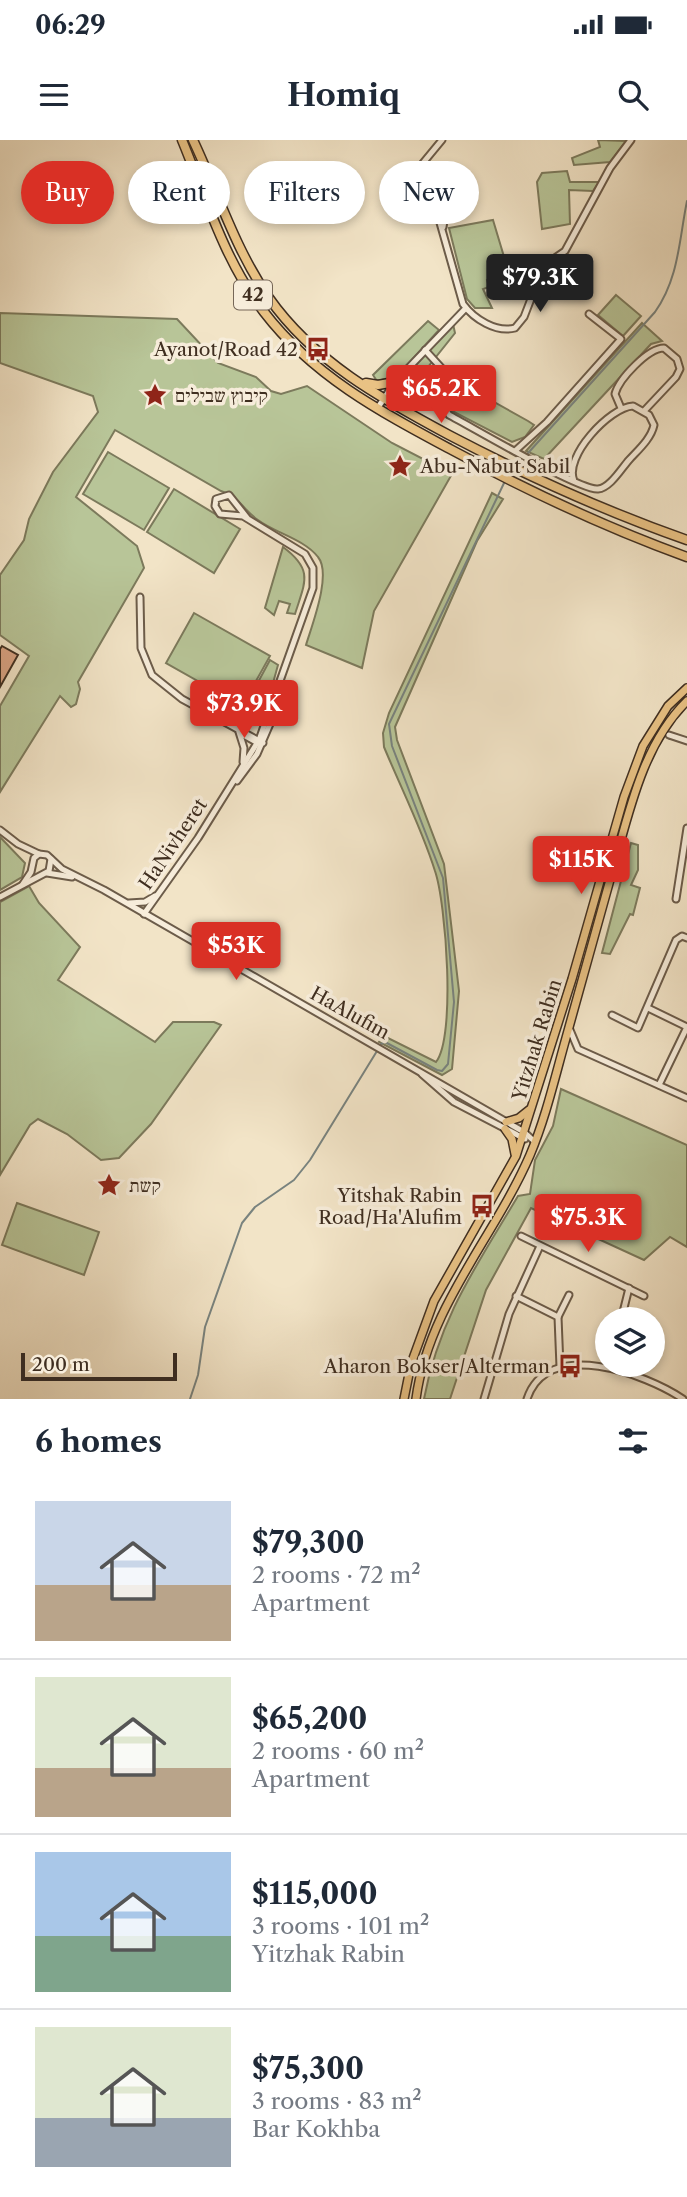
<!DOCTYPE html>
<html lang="en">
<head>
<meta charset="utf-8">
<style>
  body { margin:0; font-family:"Libre Caslon Text","Frank Ruhl Libre",serif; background:#f2f2f3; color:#1f2937; height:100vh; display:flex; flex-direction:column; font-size:26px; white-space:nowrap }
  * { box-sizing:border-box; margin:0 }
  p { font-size:23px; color:#747a83 }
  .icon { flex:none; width:38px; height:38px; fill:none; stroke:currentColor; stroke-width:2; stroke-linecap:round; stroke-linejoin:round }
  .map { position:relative; height:1259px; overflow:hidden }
  .side { display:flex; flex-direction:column; background:#fff; flex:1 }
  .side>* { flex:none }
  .hud { position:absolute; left:21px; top:21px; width:646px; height:63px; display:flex; gap:14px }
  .tools { position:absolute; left:595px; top:1167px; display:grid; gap:14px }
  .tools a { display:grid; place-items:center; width:70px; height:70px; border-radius:50%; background:#fff; box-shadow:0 4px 10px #0003; font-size:35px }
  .scale { position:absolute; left:21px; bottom:18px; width:156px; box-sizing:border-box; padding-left:7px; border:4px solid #3f2e20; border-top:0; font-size:19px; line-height:24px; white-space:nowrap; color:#3f2e20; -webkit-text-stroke:5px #f7eddb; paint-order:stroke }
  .price { position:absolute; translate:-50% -60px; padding:0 16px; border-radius:7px; background:#d93025; color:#fff; font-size:23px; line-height:46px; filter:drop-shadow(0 2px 4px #0008) }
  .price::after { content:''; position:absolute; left:50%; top:42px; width:21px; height:16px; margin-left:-10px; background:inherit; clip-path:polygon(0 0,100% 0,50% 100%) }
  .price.on { background:#222; color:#fff }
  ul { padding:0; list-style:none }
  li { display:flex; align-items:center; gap:21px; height:175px; padding:0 35px }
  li+li { border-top:2px solid #e0e1e3 }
  li span { display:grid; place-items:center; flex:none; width:196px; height:140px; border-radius:0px; color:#555 }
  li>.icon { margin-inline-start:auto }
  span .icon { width:84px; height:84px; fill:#fffc; stroke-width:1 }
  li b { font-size:30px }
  h2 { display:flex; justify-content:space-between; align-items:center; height:84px; padding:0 35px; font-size:30px }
  .chip { padding:0 24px; border-radius:32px; background:#fff; box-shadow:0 4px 10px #0003; font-size:24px; line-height:63px }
  .chip.on { background:#d93025; color:#fff }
  .status { display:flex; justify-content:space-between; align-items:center; height:49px; padding:0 35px; background:#fff; direction:ltr }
  .status svg { height:19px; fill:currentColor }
  header { display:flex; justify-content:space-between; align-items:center; height:91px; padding:0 35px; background:#fff; font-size:32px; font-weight:700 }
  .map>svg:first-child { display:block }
  .green { fill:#b8c598; stroke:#7c7a5c; stroke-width:2 }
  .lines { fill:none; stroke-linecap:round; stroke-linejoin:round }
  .stream { stroke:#79837f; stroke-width:2 }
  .building { fill:#dca585; stroke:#3f2e20; stroke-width:2 }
  .minor-casing { stroke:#6c5c4a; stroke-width:9 }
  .major-casing { stroke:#3f2e20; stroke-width:10 }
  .highway-casing { stroke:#3f2e20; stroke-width:11 }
  .minor { stroke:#f7eddb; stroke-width:5 }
  .major { stroke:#e9c284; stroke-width:7 }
  .highway { stroke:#e9c284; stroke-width:8 }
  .labels { text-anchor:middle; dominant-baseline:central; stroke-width:7; stroke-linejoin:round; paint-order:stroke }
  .shield { fill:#f7eddb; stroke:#766758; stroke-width:2 }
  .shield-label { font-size:18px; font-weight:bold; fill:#3f2e20 }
  .poi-label { font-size:19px; fill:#3f2e20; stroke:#f7eddb; text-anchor:end }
  .street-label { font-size:19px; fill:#3f2e20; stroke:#f7eddb }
</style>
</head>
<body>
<div class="status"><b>06:29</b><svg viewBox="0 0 49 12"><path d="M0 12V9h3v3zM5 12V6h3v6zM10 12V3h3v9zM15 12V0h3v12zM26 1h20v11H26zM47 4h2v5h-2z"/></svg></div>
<header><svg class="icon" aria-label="menu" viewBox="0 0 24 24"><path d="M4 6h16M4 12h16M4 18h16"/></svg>Homiq<svg class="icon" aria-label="search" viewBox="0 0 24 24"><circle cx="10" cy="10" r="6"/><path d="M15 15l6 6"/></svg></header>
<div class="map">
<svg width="687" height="1259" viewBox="0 0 687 1259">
  <rect width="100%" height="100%" fill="#f2e4c7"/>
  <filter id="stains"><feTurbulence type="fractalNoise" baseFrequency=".00286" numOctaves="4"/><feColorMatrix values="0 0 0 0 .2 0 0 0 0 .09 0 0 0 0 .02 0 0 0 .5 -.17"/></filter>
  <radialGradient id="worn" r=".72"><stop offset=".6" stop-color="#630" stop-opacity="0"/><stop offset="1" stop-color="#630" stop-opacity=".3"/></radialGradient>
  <g class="green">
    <polygon points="598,0 626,1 610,22 574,25 572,18 600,7"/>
    <polygon points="567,31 570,42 599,42 593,51 569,50 570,84 542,89 537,42 542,33"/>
    <polygon points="493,80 508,130 493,133 494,136 487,140 489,147 483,149 492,168 475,168 467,159 449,88"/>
    <polygon points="616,155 641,176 623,196 598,175"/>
    <path d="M0 173 177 179 218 223 256 237 271 251 281 254 307 246 392 303 452 334 374 471 362 528 306 505C312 485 332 434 318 417 304 399 275 393 258 380 243 370 239 356 221 351L115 290 76 357 137 406 144 428 78 542 80 549 76 564 71 567 60 556 0 652V566L29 516 0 495V435L24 400 29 379 53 332 98 272 93 256 0 223Z"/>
    <polygon points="428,181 439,190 397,236 377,241 373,235"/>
    <polygon points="642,183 662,201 651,204 544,319 526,311"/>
    <polygon points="453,184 455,193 404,257 400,253 400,241"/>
    <polygon points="453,239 528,281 534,285 525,297 512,302 452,271 448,268"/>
    <polygon points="108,312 169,348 144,390 83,354"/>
    <polygon points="174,349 240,389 214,433 147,392"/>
    <path d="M492 353 503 359 477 401 395 587 397 600 444 724 459 851 452 929 442 935 379 902 384 896 436 922C456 897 446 763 435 731 422 689 401 648 384 607L383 593 389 573Z"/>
    <path d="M283 407C314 430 305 442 295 474L287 473 290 464 279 461 274 475 265 468Z"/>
    <polygon points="194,473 270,516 242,566 166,523"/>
    <polygon points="270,520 278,525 263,579 251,572 264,549 257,544"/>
    <polygon points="0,697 25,723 22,737 0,750"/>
    <polygon points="631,703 638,705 638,730 631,745 640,748 633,775 630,774 610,814 602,813"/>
    <polygon points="29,746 39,763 80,807 58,840 155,902 173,882 214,882 221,885 151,984 119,1018 101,1020 67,994 38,979 30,985 0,1035 0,762"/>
    <path d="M561 949 687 1005V1107L670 1097 644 1120 531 1068 486 1150 450 1259H424C439 1178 477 1125 518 1056L530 1054 535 1020 553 986Z"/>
    <polygon points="17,1063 99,1092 84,1135 2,1105"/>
  </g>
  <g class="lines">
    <g class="stream">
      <path d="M520 322 655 172C679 138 679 100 687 61"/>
      <polyline points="381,904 385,902 437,930 442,931 448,924 454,862 443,738 392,606 389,584 505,341"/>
      <polyline points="190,1259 198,1235 205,1187 242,1083 255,1067 294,1040 310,1020 377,911"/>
    </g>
  </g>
  <polygon class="building" points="2,506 18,515 0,547 0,509"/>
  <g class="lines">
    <g class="minor-casing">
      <g id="minor">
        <polyline points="431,51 419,41 418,29 442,0"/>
        <path d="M443 87 449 50 440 41 436 42 431 51 463 164C474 179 496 193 515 188L524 177 534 151 552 120 565 111 610 28 631 0"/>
        <path d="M425 210 447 234 444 267 449 275C472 287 580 351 598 349 610 348 621 329 629 320 638 310 651 299 654 285L649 275 633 266C610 267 563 317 574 341"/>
        <path d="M621 268 615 254C619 239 648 208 664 208L677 219 680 229 676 237 644 271"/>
        <polyline points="377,269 395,242 466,168"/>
        <polyline points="515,311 547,282 621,199 589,174"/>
        <polyline points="140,457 141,508 152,535 182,559 263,603"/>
        <polyline points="239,592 244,608 243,622"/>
        <polyline points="240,593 258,603"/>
        <polyline points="669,595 687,601"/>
        <polyline points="237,641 257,614 273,577"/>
        <polyline points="0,690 18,704 39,714"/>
        <polyline points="47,733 72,737"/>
        <polyline points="23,744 31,732 34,718 39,714 47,715 62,729 104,750 524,992 535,1002"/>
        <polyline points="0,757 49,731 51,719"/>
        <polyline points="676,759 687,688"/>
        <polyline points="129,763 145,762 155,756"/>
        <polyline points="144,774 198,698 259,600 313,448 313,428 305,414 243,376 220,374 215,366 216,359 229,355 248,379"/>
        <polyline points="648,868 687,887"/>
        <polyline points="612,875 638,888 676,800 682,796 687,798"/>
        <polyline points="570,890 578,909 687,958"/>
        <polyline points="422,934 454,962 525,999"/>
        <polyline points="659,945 687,887"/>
        <polyline points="521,1096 644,1156"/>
        <polyline points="516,1156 558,1177 560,1227"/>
        <polyline points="558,1177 569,1155"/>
        <polyline points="621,1180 629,1148"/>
        <polyline points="484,1259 509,1174 540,1106"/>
        <path d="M527 1259C547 1197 646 1234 683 1259"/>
      </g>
    </g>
    <g class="major-casing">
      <g id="major">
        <polyline points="506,982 519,978 529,970"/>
        <polyline points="505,989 512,999 515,1014"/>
        <polyline points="404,1259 411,1224 434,1161 516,1016 572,839 624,657 643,606 668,566 687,548"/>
        <path d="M416 1259C428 1167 494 1098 530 1015 546 977 555 937 566 898 582 842 597 785 613 729 629 672 643 604 687 561"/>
      </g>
    </g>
    <g class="highway-casing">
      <g id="highway">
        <path d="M182 0C206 58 225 122 264 172 313 236 381 272 450 309 528 351 604 387 687 417"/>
        <path d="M193 0C218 53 235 109 269 158 314 222 382 259 449 295 527 336 604 371 687 400"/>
        <polyline points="366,243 378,245 395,242 398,259 406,268"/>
      </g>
    </g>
    <use href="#minor" class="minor"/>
    <use href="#major" class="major"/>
    <use href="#highway" class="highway"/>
  </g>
  <defs>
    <g id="bus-bare" transform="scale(1.89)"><path d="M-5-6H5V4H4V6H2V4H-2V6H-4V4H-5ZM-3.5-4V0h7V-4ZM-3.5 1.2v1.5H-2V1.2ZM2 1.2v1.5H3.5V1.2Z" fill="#8f2418" stroke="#f7eddb" stroke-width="2.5" paint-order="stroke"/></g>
    <g id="sight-bare" transform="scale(1.89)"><path d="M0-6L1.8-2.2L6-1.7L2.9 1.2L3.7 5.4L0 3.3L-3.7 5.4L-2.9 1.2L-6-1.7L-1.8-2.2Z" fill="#8f2418" stroke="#f7eddb" stroke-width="2.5" paint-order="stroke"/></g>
  </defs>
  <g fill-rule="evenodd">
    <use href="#bus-bare" x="318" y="209"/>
    <use href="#sight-bare" x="155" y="255"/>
    <use href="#sight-bare" x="400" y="326"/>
    <use href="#sight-bare" x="109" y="1045"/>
    <use href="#bus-bare" x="482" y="1066"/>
    <use href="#bus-bare" x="570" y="1226"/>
  </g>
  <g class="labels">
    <rect class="shield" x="234" y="140.5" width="38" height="29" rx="5"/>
    <g class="shield-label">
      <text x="253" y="155">42</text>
    </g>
    <g class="poi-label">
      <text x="298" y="209">Ayanot/Road 42</text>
      <text x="175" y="255" text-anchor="start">קיבוץ שבילים</text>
      <text x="420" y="326" text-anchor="start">Abu-Nabut Sabil</text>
      <text x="129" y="1045" text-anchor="start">קשת</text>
      <text x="462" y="1055">Yitshak Rabin<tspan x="462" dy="22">Road/Ha'Alufim</tspan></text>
      <text x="550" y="1226">Aharon Bokser/Alterman</text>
    </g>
    <g class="street-label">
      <text transform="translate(173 704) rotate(-56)">HaNivheret</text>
      <text transform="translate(350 873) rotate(29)">HaAlufim</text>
      <text transform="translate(537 900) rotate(-73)">Yitzhak Rabin</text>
    </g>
  </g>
  <rect width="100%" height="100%" filter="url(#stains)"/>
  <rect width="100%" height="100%" fill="url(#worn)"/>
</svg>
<div class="tools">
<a><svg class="icon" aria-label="layers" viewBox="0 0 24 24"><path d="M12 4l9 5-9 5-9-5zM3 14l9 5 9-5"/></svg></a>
</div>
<div class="scale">200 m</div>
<b class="price on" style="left:540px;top:174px">$79.3K</b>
<b class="price" style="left:441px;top:285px">$65.2K</b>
<b class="price" style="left:244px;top:600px">$73.9K</b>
<b class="price" style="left:581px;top:756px">$115K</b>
<b class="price" style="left:236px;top:842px">$53K</b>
<b class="price" style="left:588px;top:1114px">$75.3K</b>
<div class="hud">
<a class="chip on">Buy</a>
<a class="chip">Rent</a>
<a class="chip">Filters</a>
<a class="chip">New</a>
</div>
</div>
<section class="side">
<h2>6 homes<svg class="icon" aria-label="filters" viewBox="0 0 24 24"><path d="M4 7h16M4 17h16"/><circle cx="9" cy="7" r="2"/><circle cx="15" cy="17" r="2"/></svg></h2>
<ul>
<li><span style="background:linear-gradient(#c9d6e8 60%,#b9a48a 0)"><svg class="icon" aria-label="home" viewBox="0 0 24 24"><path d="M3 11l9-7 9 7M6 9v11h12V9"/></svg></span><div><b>$79,300</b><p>2 rooms · 72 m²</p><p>Apartment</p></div></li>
<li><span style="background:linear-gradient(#dfe7d0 65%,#b9a48a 0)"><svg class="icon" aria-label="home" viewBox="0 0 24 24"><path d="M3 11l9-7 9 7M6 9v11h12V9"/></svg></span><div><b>$65,200</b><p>2 rooms · 60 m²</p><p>Apartment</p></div></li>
<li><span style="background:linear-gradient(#a9c7e8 60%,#7fa58c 0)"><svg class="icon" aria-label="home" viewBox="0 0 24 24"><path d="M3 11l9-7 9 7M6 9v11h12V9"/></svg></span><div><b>$115,000</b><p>3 rooms · 101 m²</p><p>Yitzhak Rabin</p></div></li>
<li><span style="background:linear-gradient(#dfe7d0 65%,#9aa5b1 0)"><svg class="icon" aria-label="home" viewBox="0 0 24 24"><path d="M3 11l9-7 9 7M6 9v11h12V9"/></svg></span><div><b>$75,300</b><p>3 rooms · 83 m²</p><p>Bar Kokhba</p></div></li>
</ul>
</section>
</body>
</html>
